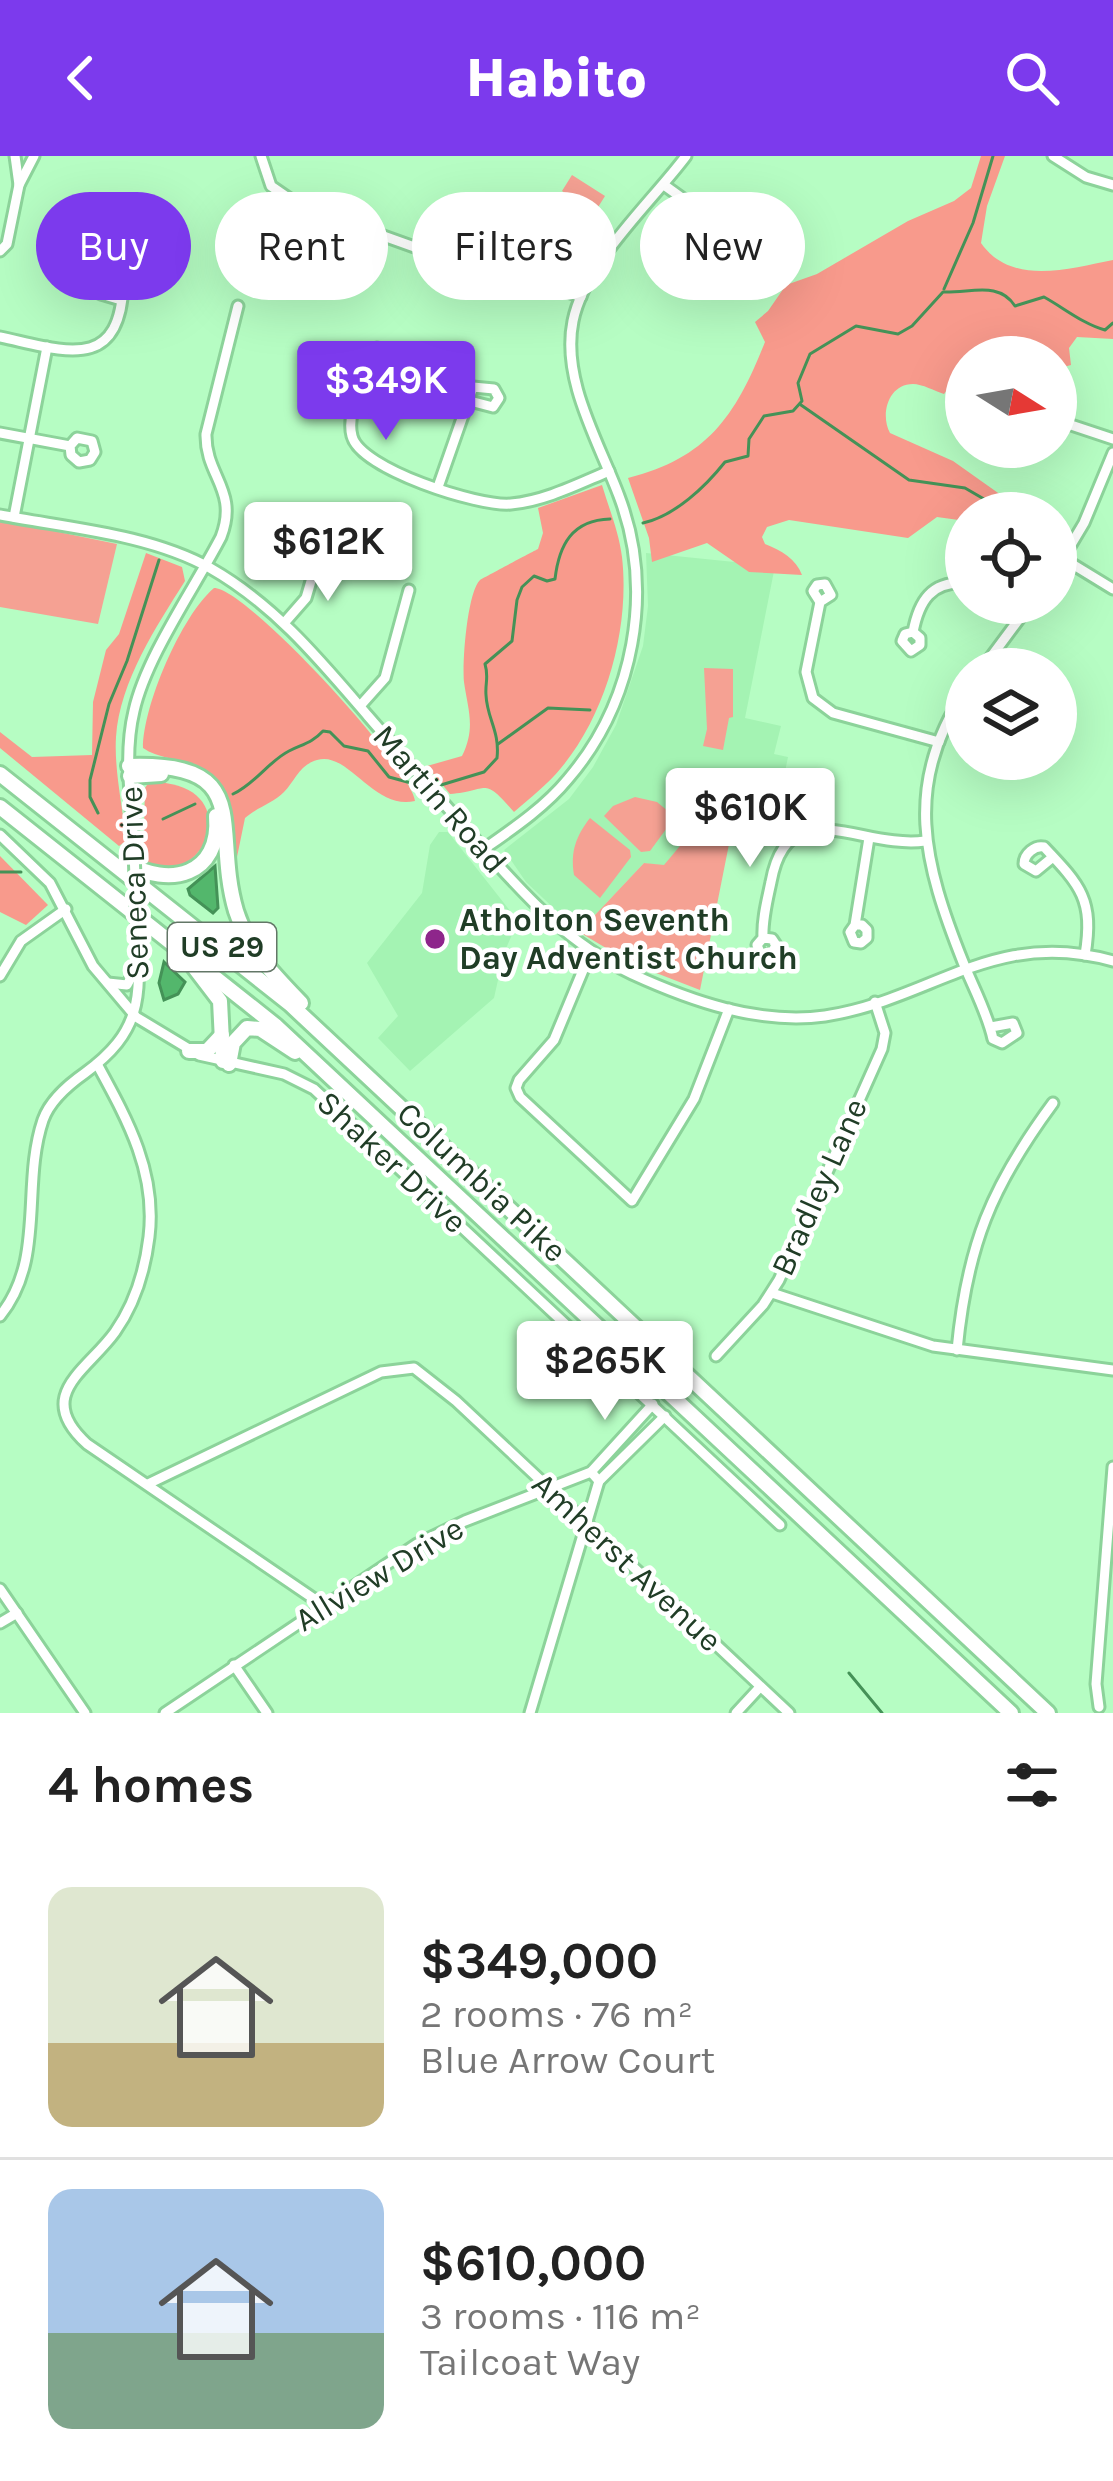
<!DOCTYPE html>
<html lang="en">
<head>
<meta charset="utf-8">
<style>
  body { margin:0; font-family:Karla,sans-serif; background:#f6f6f6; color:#222; height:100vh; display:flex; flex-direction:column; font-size:45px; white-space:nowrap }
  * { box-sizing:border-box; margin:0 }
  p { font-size:39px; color:#767676 }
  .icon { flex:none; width:66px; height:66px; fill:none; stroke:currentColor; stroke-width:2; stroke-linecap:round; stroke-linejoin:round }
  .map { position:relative; height:1557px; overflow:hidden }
  .side { display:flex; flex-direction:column; background:#fff; flex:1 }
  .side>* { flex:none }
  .banner { position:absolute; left:36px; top:36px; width:1041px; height:108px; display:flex; gap:24px }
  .needle { width:78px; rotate:101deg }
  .buttons { position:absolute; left:945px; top:180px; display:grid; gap:24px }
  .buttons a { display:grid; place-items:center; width:132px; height:132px; border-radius:50%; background:#fff; box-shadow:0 12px 48px #0002; font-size:60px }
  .price { position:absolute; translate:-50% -102px; padding:0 27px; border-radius:12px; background:#fff; color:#222; font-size:39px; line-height:78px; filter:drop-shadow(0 3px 6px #0008) }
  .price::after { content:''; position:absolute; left:50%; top:72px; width:36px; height:27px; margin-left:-18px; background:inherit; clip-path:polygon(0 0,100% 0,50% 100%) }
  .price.active { background:#7c3aed; color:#fff }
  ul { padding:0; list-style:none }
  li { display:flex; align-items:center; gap:36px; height:300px; padding:0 48px }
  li+li { border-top:3px solid #e0e0e0 }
  li span { display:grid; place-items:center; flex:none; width:336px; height:240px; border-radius:24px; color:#555 }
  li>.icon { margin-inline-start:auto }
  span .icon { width:144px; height:144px; fill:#fffc; stroke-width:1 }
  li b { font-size:51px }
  h2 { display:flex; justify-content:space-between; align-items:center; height:144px; padding:0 48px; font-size:51px }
  .chip { padding:0 42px; border-radius:54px; background:#fff; box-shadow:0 12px 48px #0002; font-size:42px; line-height:108px }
  .chip.active { background:#7c3aed; color:#fff }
  header { display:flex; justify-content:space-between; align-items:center; height:156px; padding:0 48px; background:#7c3aed; color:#fff; font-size:54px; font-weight:800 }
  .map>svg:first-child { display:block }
  .built { fill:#a4f3b3 }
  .green { fill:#f5a193 }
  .forest { fill:#f89a8c }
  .water { fill:#53b76c; stroke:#449257; stroke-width:3 }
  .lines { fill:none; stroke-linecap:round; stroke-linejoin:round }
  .stream { stroke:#449257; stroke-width:3 }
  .minor-casing { stroke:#8cd39a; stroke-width:15 }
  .highway-casing { stroke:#8cd39a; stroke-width:20 }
  .minor { stroke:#fff; stroke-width:9 }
  .highway { stroke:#fff; stroke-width:14 }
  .minor-bridge-casing { stroke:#8cd39a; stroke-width:15; stroke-linecap:butt }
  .minor-bridge { stroke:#fff; stroke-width:9 }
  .poi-dot { fill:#8e268b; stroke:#fff; stroke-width:4.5 }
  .labels { text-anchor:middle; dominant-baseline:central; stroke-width:9; stroke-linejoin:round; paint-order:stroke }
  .shield { fill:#fff; stroke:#637767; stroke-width:3 }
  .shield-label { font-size:30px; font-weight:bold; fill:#203d26 }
  .street-label { font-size:33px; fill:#203d26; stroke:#fff }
  .poi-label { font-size:33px; font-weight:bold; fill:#203d26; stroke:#fff; text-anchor:start }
</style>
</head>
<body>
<header><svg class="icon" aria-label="back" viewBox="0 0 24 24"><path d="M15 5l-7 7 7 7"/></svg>Habito<svg class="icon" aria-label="search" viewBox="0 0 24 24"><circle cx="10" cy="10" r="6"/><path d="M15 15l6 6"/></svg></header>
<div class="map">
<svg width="1113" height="1557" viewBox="0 0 1113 1557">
  <rect width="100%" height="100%" fill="#b6fdc3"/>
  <g class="built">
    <polygon points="646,397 775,410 745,562 781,570 774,598 788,601 775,665 711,653 664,710 644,707 579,776 526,726 504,694 569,643 593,611 616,569 643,490 648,450"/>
    <polygon points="439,676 448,676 518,765 504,797 494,842 410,915 378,882 398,860 367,807 422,737 430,689"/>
  </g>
  <g class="green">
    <polygon points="572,19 605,40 595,56 562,35"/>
    <polygon points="0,364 117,388 98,468 0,451"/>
    <polygon points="704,512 733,513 733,561 729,562 723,594 703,590 707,573"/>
    <polygon points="635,641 657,646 675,661 650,695 641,696 604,660 613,650"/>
    <polygon points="711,653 735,658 700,834 633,808 579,776 644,707 664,709"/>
    <path d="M590 662 630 694 631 701 600 742 574 719C570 696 576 680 590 662Z"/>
  </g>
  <g class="forest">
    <path d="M981 0H1005L987 50 981 87C1011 130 1068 113 1113 104V183L1077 181 1069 192 1071 209 1056 213V201L1009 198 966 201V216L960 217 944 238C935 235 922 228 913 228 888 228 880 259 890 277L953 305 1008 344 1042 357H966V365L937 361 908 382 789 364 767 371 762 381 765 388C781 394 796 403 802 419L749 416 707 387 652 406 649 382 628 322C708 302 736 259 765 186L755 166 768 155 786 129 817 118 908 65 954 45 971 32Z"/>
    <path d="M602 329C609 353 619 376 622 401 630 471 607 557 561 612 548 628 530 642 514 656 482 619 490 635 450 638L427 610 462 600C476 572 468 554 464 526 462 508 467 437 480 424 483 422 532 396 538 393L543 377 538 352Z"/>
    <path d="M146 397 182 411 185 425C156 471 120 525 116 581 114 614 123 652 126 685L119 690 0 592V576L32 601 92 599 93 546 106 494 119 478Z"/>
    <path d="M214 432C247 432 411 611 415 645 374 655 348 594 317 604 299 609 295 625 284 636 273 647 256 652 245 662L237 701C228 684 235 663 228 645 210 595 171 611 143 592 143 550 181 460 214 432Z"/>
    <path d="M149 626C249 625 208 736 143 708L145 632Z"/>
    <polygon points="0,700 48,749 26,769 0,756"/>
  </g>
  <g class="water">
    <polygon points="215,710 218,752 213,757 190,739 188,733"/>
    <polygon points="164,806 185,826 178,838 164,844 159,827"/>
  </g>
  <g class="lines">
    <g class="stream">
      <polyline points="944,133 973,67 993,0"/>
      <polyline points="801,249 909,324 965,332 1008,357"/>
      <path d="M643 367C675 360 706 330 725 306L748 300 749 283 764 260 793 255 802 245 798 227 810 198 856 170 898 178 912 170 943 136C972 137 999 125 1015 150L1044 141C1064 152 1083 168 1105 174L1113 167"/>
      <polyline points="498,588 548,552 590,554"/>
      <path d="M441 629 484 616 497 602C500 575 487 563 486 539 485 527 489 521 485 508L512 485 517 444 522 431 534 420 547 425 555 423C559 389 572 364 610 363"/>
      <path d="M233 638C255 628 269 605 289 595 303 588 312 587 323 575L330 576 344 590 368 595 389 621 411 627"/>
      <polyline points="98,657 90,641 90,624 109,548 127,505 159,404"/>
      <polyline points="163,663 195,648"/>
      <polyline points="0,716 21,716"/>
      <polyline points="849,1517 882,1557"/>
    </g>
    <g class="minor-casing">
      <g id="minor">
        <polyline points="15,0 19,29"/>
        <polyline points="261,0 271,30 300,50 484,116 555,131 581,141"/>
        <polyline points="1053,0 1086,21 1113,29"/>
        <polyline points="664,29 729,76 730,86 721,99 714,100 706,90 718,70"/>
        <polyline points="0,95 7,88 19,29 34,0"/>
        <path d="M0 181C62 194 120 218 123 129L108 123 101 126V138L121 144"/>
        <path d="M369 208 370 199 377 192 394 196 398 203 396 210 389 213 369 208C362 228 346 258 352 280 360 313 479 351 511 348 545 345 578 328 609 315"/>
        <polyline points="1056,264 1113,283"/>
        <polyline points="0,277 70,290 71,299 79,306 90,304 95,296 92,285 77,282 70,290"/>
        <polyline points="438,331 473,231 494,233 499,242 493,251 470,245"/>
        <path d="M0 359C68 372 149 378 210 412 275 449 320 504 368 560 406 604 444 647 481 690 527 742 569 788 632 818 691 845 759 869 825 860 931 844 995 771 1113 805"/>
        <polyline points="14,361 47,191"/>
        <polyline points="1064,403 1113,433"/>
        <polyline points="1056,414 1084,367 1113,297"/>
        <polyline points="820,446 813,435 817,429 825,428 831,439 820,446 806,516 813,542 833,557 939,586"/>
        <polyline points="1008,447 1023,458"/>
        <polyline points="285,466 306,442 319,398"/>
        <path d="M913 476 905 478 902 485 911 495 920 489V482L913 476C919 445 931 425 966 427"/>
        <polyline points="982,513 1031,447"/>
        <path d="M966 534C902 628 924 708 963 806 973 831 987 856 993 883L1002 887 1017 877 1013 867 991 871"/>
        <polyline points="360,550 385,522 409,434"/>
        <polyline points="0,679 50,727 93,810 136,861 199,899 284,918 314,933 780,1369"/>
        <path d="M484 693C514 672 545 651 568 623 634 546 655 435 619 340 599 286 561 224 573 165 585 106 650 48 686 0"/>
        <path d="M134 694C132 649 123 600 134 555 146 501 194 433 221 381 239 334 205 320 206 278L238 150"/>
        <path d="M1053 701 1036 715 1024 708C1024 698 1035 689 1044 691 1081 730 1094 744 1085 799"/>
        <polyline points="855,769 862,769 867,774 867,782 861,787 854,786 850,776 855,769 869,682"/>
        <path d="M763 782 772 783 776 789 770 801 761 799 757 789 763 782C762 764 767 745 771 726 788 633 861 694 925 685"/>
        <polyline points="591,795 554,884 519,924 516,932 520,941 632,1045 694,943 729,853"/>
        <polyline points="0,820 21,785 66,753"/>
        <polyline points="108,827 127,829 135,814"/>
        <path d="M97 908C127 963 157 1016 149 1081 145 1114 134 1149 115 1176 87 1215 33 1239 87 1288L323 1449"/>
        <polyline points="772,1137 933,1190 1113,1214"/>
        <path d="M0 1160C46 1103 21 1029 43 964 50 944 68 929 85 917 141 876 141 843 137 779"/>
        <path d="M957 1194C967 1090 991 1031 1053 947"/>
        <polyline points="716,1200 763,1149 779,1124 882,893 885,877 875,846"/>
        <polyline points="599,1325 665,1260"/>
        <polyline points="148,1328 381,1216 414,1212 456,1245 789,1557"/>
        <polyline points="0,1433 85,1557"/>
        <polyline points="0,1467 17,1457"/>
        <polyline points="234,1509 267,1557"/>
        <polyline points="1099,1551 1096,1528 1113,1311"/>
        <polyline points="165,1557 417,1388 465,1365 591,1316 653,1248"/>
        <polyline points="530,1557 599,1325 591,1316"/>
        <polyline points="736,1557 760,1531"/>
      </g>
    </g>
    <g class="highway-casing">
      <g id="highway">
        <path d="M129 610C257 606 211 671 236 755 248 793 274 819 301 847"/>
        <polyline points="0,618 290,848 1048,1557"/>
        <polyline points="130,620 161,618"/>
        <polyline points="0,651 276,870 1011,1557"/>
        <path d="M126 706C169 733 221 719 216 660"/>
        <polyline points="194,811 220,845 223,905"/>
        <polyline points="189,895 207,895 222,879"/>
        <polyline points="229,908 233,887 247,872 260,873 295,896"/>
      </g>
    </g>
    <use href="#minor" class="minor"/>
    <use href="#highway" class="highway"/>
    <g class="minor-bridge-casing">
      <polyline id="minor-bridge" points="134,694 137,779"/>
    </g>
    <use href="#minor-bridge" class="minor-bridge"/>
  </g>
  <circle class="poi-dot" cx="435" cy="783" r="12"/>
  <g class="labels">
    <rect class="shield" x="168" y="767" width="108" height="48" rx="9"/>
    <g class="shield-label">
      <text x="222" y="791">US 29</text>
    </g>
    <g class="street-label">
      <text transform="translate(440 643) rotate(49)">Martin Road</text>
      <text transform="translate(134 727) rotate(-92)">Seneca Drive</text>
      <text transform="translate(392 1006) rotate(43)">Shaker Drive</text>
      <text transform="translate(482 1026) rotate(43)">Columbia Pike</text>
      <text transform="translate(819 1031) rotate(-66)">Bradley Lane</text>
      <text transform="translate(627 1406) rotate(43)">Amherst Avenue</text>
      <text transform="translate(379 1418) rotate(-31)">Allview Drive</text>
    </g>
    <g class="poi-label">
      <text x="459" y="764">Atholton Seventh<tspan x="459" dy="38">Day Adventist Church</tspan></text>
    </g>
  </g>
</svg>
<div class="buttons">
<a><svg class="needle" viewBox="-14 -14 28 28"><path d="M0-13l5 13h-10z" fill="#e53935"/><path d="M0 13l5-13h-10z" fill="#767676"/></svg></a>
<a><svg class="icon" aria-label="locate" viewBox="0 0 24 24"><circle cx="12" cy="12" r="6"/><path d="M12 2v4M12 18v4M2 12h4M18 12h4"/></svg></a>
<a><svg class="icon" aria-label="layers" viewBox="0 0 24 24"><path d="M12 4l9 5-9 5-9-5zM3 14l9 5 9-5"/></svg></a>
</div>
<b class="price active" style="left:386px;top:287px">$349K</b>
<b class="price" style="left:328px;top:448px">$612K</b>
<b class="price" style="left:750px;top:714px">$610K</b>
<b class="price" style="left:605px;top:1267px">$265K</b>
<div class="banner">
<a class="chip active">Buy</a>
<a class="chip">Rent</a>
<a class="chip">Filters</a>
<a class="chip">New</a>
</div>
</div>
<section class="side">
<h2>4 homes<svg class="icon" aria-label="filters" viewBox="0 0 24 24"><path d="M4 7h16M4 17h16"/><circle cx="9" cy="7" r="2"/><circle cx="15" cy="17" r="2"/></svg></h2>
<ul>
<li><span style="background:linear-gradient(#dfe7d0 65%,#c2b280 0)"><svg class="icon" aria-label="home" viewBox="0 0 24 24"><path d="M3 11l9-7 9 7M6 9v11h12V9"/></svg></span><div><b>$349,000</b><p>2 rooms · 76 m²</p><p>Blue Arrow Court</p></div></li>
<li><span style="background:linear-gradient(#a9c7e8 60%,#7fa58c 0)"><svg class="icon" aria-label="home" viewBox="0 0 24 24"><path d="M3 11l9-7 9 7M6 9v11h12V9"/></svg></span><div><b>$610,000</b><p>3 rooms · 116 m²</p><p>Tailcoat Way</p></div></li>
</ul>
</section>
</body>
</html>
